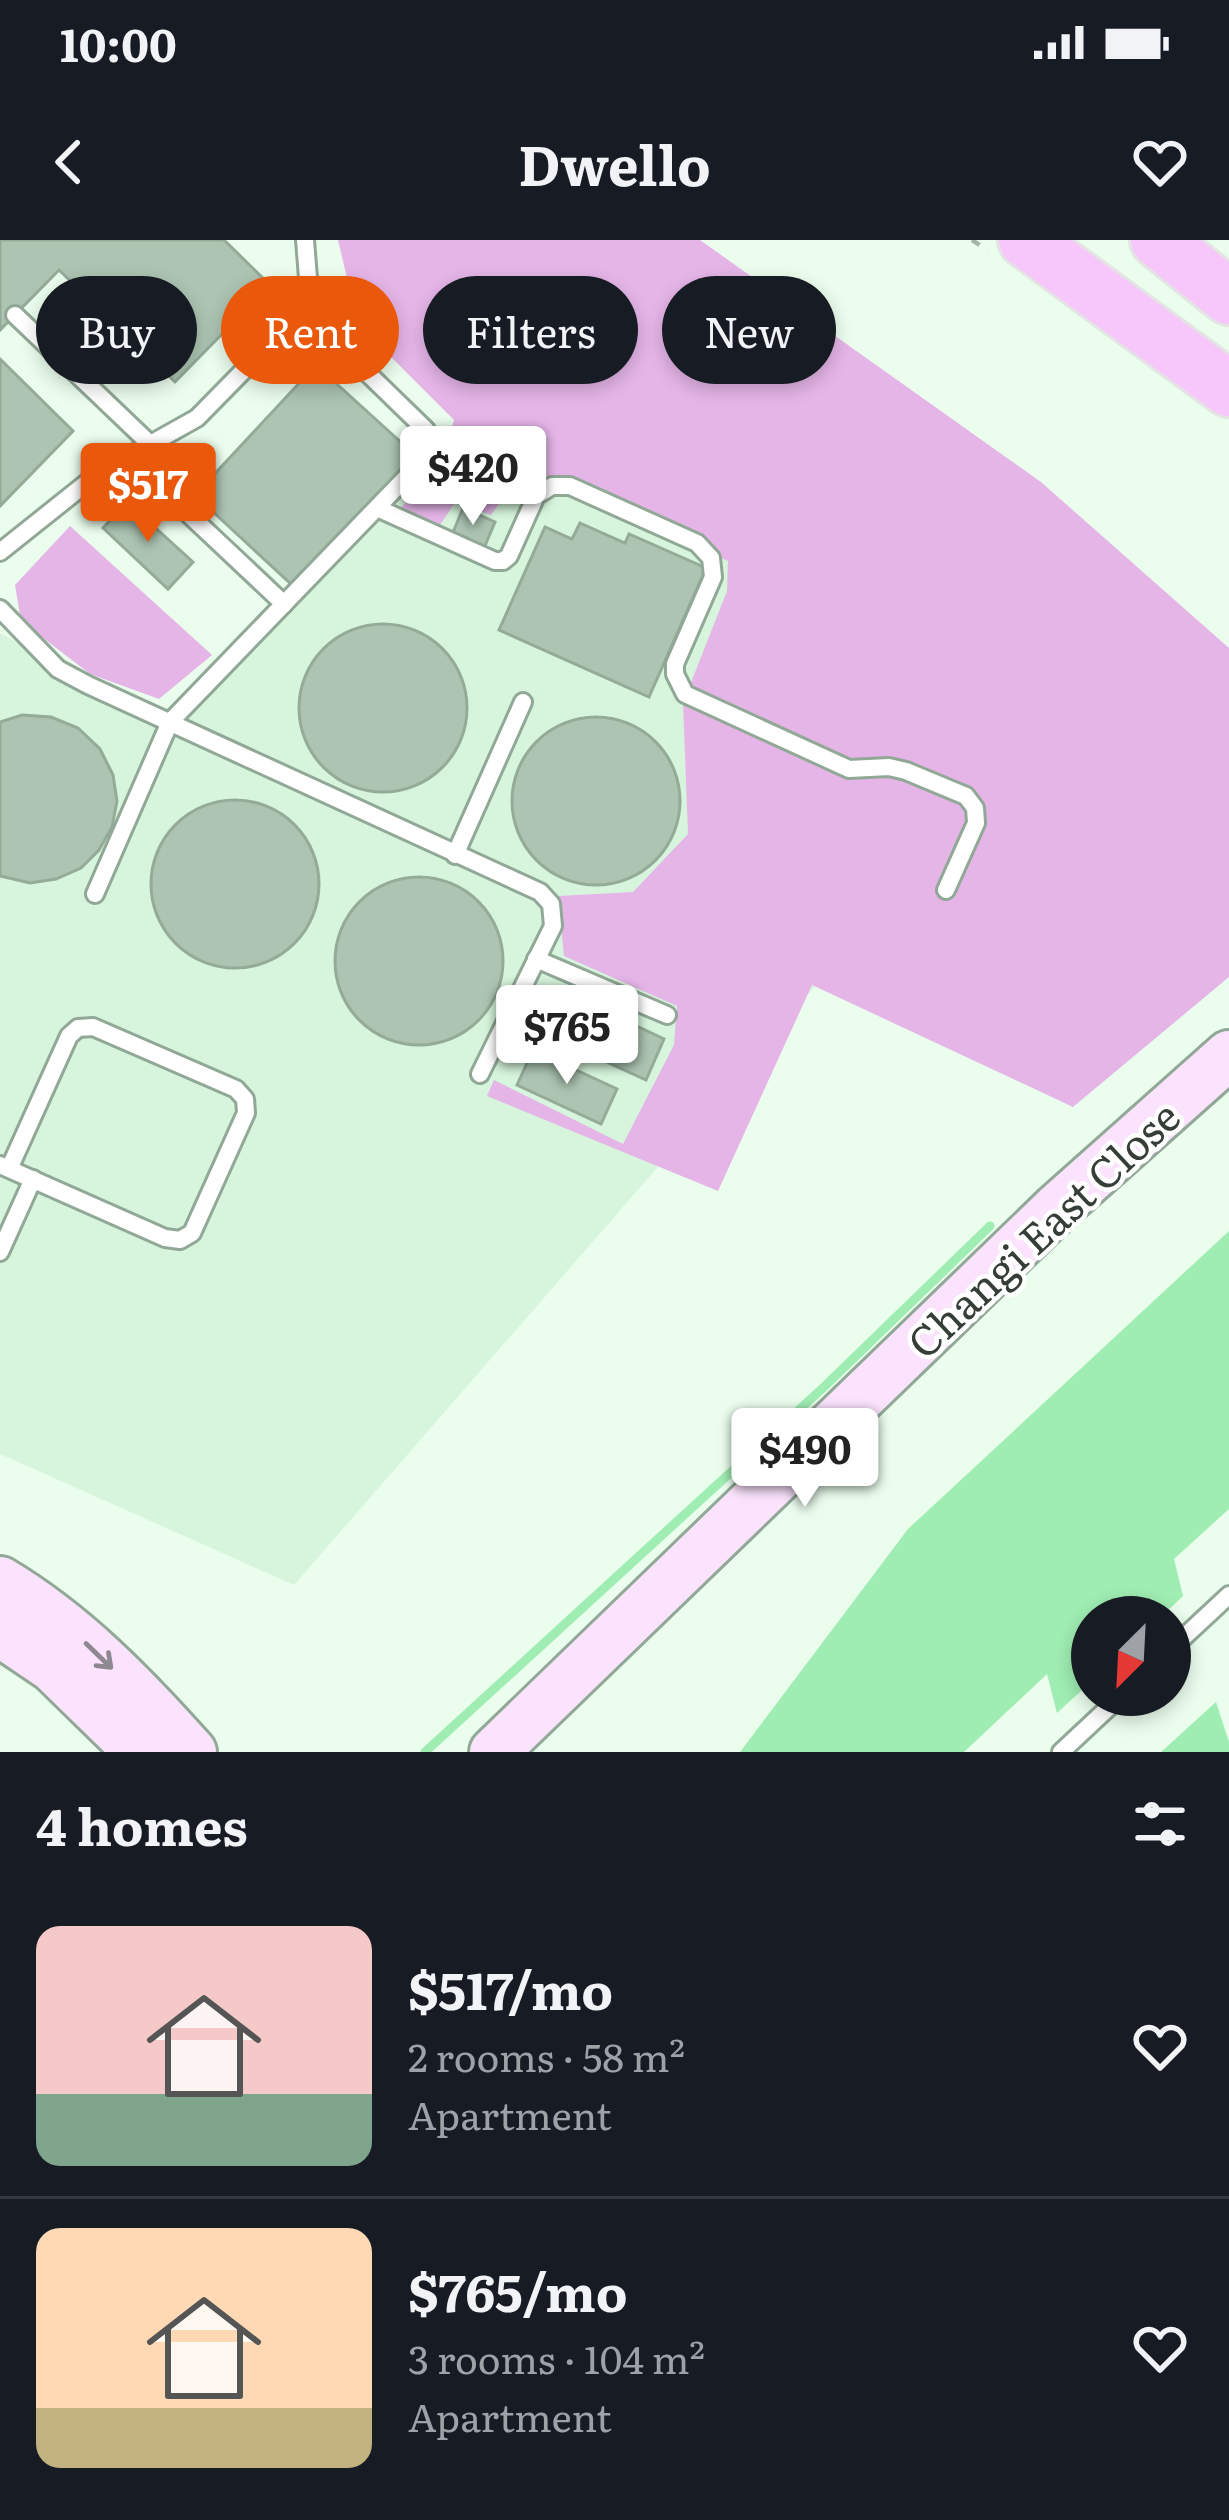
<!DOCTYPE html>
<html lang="en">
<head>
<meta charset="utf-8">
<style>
  body { margin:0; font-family:Literata,serif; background:#242831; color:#f1f3f6; height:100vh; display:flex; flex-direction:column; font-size:45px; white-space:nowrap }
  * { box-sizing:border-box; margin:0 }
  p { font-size:39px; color:#9ea1a6 }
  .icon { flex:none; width:66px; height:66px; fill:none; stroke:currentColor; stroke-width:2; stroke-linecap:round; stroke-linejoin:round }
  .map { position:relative; height:1512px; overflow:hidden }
  .sheet { display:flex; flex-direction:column; background:#171b24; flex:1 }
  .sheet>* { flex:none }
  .top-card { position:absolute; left:36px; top:36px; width:1158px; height:108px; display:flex; gap:24px }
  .needle { width:78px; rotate:204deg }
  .controls { position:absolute; left:1071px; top:1356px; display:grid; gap:24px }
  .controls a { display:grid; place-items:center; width:120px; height:120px; border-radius:50%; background:#171b24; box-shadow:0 6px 18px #0003; font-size:60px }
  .price { position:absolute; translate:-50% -102px; padding:0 27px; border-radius:12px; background:#fff; color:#222; font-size:39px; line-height:78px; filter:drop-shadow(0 3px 6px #0008) }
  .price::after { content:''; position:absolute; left:50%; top:72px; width:36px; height:27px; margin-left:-18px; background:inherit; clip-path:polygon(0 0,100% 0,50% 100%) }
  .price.current { background:#ea580c; color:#fff }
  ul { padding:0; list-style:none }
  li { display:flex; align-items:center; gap:36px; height:300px; padding:0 36px }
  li+li { border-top:3px solid #363941 }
  li span { display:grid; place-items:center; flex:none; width:336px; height:240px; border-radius:24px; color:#555 }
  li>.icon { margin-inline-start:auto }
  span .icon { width:144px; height:144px; fill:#fffc; stroke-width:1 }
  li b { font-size:51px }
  h2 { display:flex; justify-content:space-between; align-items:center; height:144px; padding:0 36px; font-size:51px }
  .chip { padding:0 42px; border-radius:54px; background:#171b24; box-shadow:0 6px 18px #0003; font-size:42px; line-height:108px }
  .chip.current { background:#ea580c; color:#fff }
  .status { display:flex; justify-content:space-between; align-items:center; height:84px; padding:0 60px; background:#171b24; direction:ltr }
  .status svg { height:33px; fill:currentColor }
  header { display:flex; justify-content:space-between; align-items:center; height:156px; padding:0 36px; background:#171b24; font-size:54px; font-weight:700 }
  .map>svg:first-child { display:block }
  .built { fill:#d6f5dc }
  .green { fill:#e5b5e8 }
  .water { fill:#9fedb3 }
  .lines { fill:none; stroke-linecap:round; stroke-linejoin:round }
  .stream { stroke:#9fedb3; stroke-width:9 }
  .building { fill:#acc4b1; stroke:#94ab98; stroke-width:3 }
  .lane-casing { stroke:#91a896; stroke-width:22 }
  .secondary-casing { stroke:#91a896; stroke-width:54 }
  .primary-casing { stroke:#e3e4e3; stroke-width:60 }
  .path { stroke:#a4b4a7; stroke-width:4.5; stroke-dasharray:9 9; stroke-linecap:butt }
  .lane { stroke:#fff; stroke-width:16 }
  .secondary { stroke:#fbe3fd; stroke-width:48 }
  .primary { stroke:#f7c7fb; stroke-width:54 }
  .oneway { stroke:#8e8990 }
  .labels { text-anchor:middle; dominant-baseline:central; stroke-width:9; stroke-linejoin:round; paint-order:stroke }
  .street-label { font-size:42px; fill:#353f37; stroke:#fff }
</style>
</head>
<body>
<div class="status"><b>10:00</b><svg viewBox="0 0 49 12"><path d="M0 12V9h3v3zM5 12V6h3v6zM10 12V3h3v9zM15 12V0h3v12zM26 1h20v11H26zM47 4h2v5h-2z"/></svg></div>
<header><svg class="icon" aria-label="back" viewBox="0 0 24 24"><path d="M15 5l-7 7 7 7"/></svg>Dwello<svg class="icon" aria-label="heart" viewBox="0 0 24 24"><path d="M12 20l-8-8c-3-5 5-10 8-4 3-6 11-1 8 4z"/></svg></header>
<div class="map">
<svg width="1229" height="1512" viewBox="0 0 1229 1512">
  <rect width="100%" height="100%" fill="#ebfeee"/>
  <polygon class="built" points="573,86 1046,481 294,1345 0,1214 0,393 170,482"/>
  <g class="green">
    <polygon points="338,0 700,0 1041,242 1229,408 1229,737 1073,867 812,745 718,951 487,856 494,840 623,904 674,805 677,766 564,716 558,656 633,652 688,594 683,463 727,351 728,321 522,232 491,275 456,261 438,288 398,270 439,232 454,180 358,84"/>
    <polygon points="70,286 212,415 159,459 90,434 21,381 15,345"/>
  </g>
  <g class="water">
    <polygon points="1229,991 1229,1269 1174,1319 1183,1356 1161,1377 1092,1377 1092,1441 1057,1473 1047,1434 964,1512 740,1512 908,1289"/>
    <polygon points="1216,1462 1229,1502 1229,1512 1161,1512"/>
  </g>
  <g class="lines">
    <polyline class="stream" points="425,1512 825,1146 990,986"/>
  </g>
  <g class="building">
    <polygon points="0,0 224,0 270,45 175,142 59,30 0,90"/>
    <polygon points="0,119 73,191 0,266"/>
    <polygon points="316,125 416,216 294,347 195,255"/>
    <polygon points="127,262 193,322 168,349 103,288"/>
    <polygon points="463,268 495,282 484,308 452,295"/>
    <polygon points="580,283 625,303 629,294 706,328 649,457 499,390 545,287 572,299"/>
    <circle cx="383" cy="468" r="84"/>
    <polygon points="22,475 51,477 78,488 100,509 113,535 117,561 112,587 99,610 81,628 56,639 30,643 0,636 0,482"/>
    <circle cx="596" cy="561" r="84"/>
    <circle cx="235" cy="644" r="84"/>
    <circle cx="419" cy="721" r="84"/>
    <polygon points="605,771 664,799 646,840 559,800 570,777 597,789"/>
    <polygon points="533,810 617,849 601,884 517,845"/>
  </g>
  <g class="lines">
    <g class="lane-casing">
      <g id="lane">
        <polyline points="15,75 150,204"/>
        <polyline points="128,217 284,364"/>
        <polyline points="377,268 495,321 503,321 509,316 536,256 552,246 570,246 697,303 711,318 713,337 675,424 675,434 685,454 849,529 889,527 906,531 966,556 975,568 976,583 946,650"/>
        <polyline points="0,312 99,233 197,178 310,63"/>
        <polyline points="0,369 58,429 88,445 540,652 551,664 553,686 480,834"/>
        <polyline points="455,615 523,462"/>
        <polyline points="95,654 170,482 418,225 425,210 426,190 318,85 310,63 305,0"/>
        <polyline points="536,719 667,775"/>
        <polyline points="0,925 165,998 180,1000 192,993 246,873 245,859 236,849 93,787 78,788 69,796 9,929"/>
        <polyline points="0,1012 33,939"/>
        <polyline points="1170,1410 1229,1355"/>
        <polyline points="1061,1512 1122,1455"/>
      </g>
    </g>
    <g class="secondary-casing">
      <g id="secondary">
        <path d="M0 1341C74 1385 135 1448 192 1512"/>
        <polyline points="0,1392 53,1428 139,1512"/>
        <polyline points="494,1512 1057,968 1229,815"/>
      </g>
    </g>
    <g class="primary-casing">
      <g id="primary">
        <polyline points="1026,0 1229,149"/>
        <polyline points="1158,0 1229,57"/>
      </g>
    </g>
    <polyline class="path" points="972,0 987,10"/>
    <use href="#lane" class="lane"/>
    <use href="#secondary" class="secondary"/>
    <use href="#primary" class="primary"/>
  </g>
  <defs><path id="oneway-shaft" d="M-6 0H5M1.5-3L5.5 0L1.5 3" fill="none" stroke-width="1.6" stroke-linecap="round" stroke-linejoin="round" transform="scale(3)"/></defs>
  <use class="oneway" href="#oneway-shaft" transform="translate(99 1416) rotate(44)"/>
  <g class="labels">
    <g class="street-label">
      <text transform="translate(1042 988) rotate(-43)">Changi East Close</text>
    </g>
  </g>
</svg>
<div class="controls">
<a><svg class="needle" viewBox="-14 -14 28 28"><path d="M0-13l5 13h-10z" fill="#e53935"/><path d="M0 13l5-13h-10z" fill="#9ea1a6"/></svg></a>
</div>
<b class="price" style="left:473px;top:288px">$420</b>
<b class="price current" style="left:148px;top:305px">$517</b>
<b class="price" style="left:567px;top:847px">$765</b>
<b class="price" style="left:805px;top:1270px">$490</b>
<div class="top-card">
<a class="chip">Buy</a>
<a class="chip current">Rent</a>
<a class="chip">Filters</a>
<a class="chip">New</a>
</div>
</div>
<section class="sheet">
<h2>4 homes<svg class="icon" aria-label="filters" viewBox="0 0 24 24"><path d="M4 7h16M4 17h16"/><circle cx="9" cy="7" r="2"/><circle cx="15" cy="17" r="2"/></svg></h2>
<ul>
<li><span style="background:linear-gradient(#f6c9c9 70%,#7fa58c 0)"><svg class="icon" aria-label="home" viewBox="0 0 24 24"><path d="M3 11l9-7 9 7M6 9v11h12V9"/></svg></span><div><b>$517/mo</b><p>2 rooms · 58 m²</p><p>Apartment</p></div><svg class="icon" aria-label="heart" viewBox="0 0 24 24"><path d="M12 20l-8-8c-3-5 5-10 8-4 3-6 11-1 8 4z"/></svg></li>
<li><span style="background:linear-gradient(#ffd9b3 75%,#c2b280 0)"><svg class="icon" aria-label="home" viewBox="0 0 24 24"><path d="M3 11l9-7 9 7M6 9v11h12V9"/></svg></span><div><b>$765/mo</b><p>3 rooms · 104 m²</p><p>Apartment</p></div><svg class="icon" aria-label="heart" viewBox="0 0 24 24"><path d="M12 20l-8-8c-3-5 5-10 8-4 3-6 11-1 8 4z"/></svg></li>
</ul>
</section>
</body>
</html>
